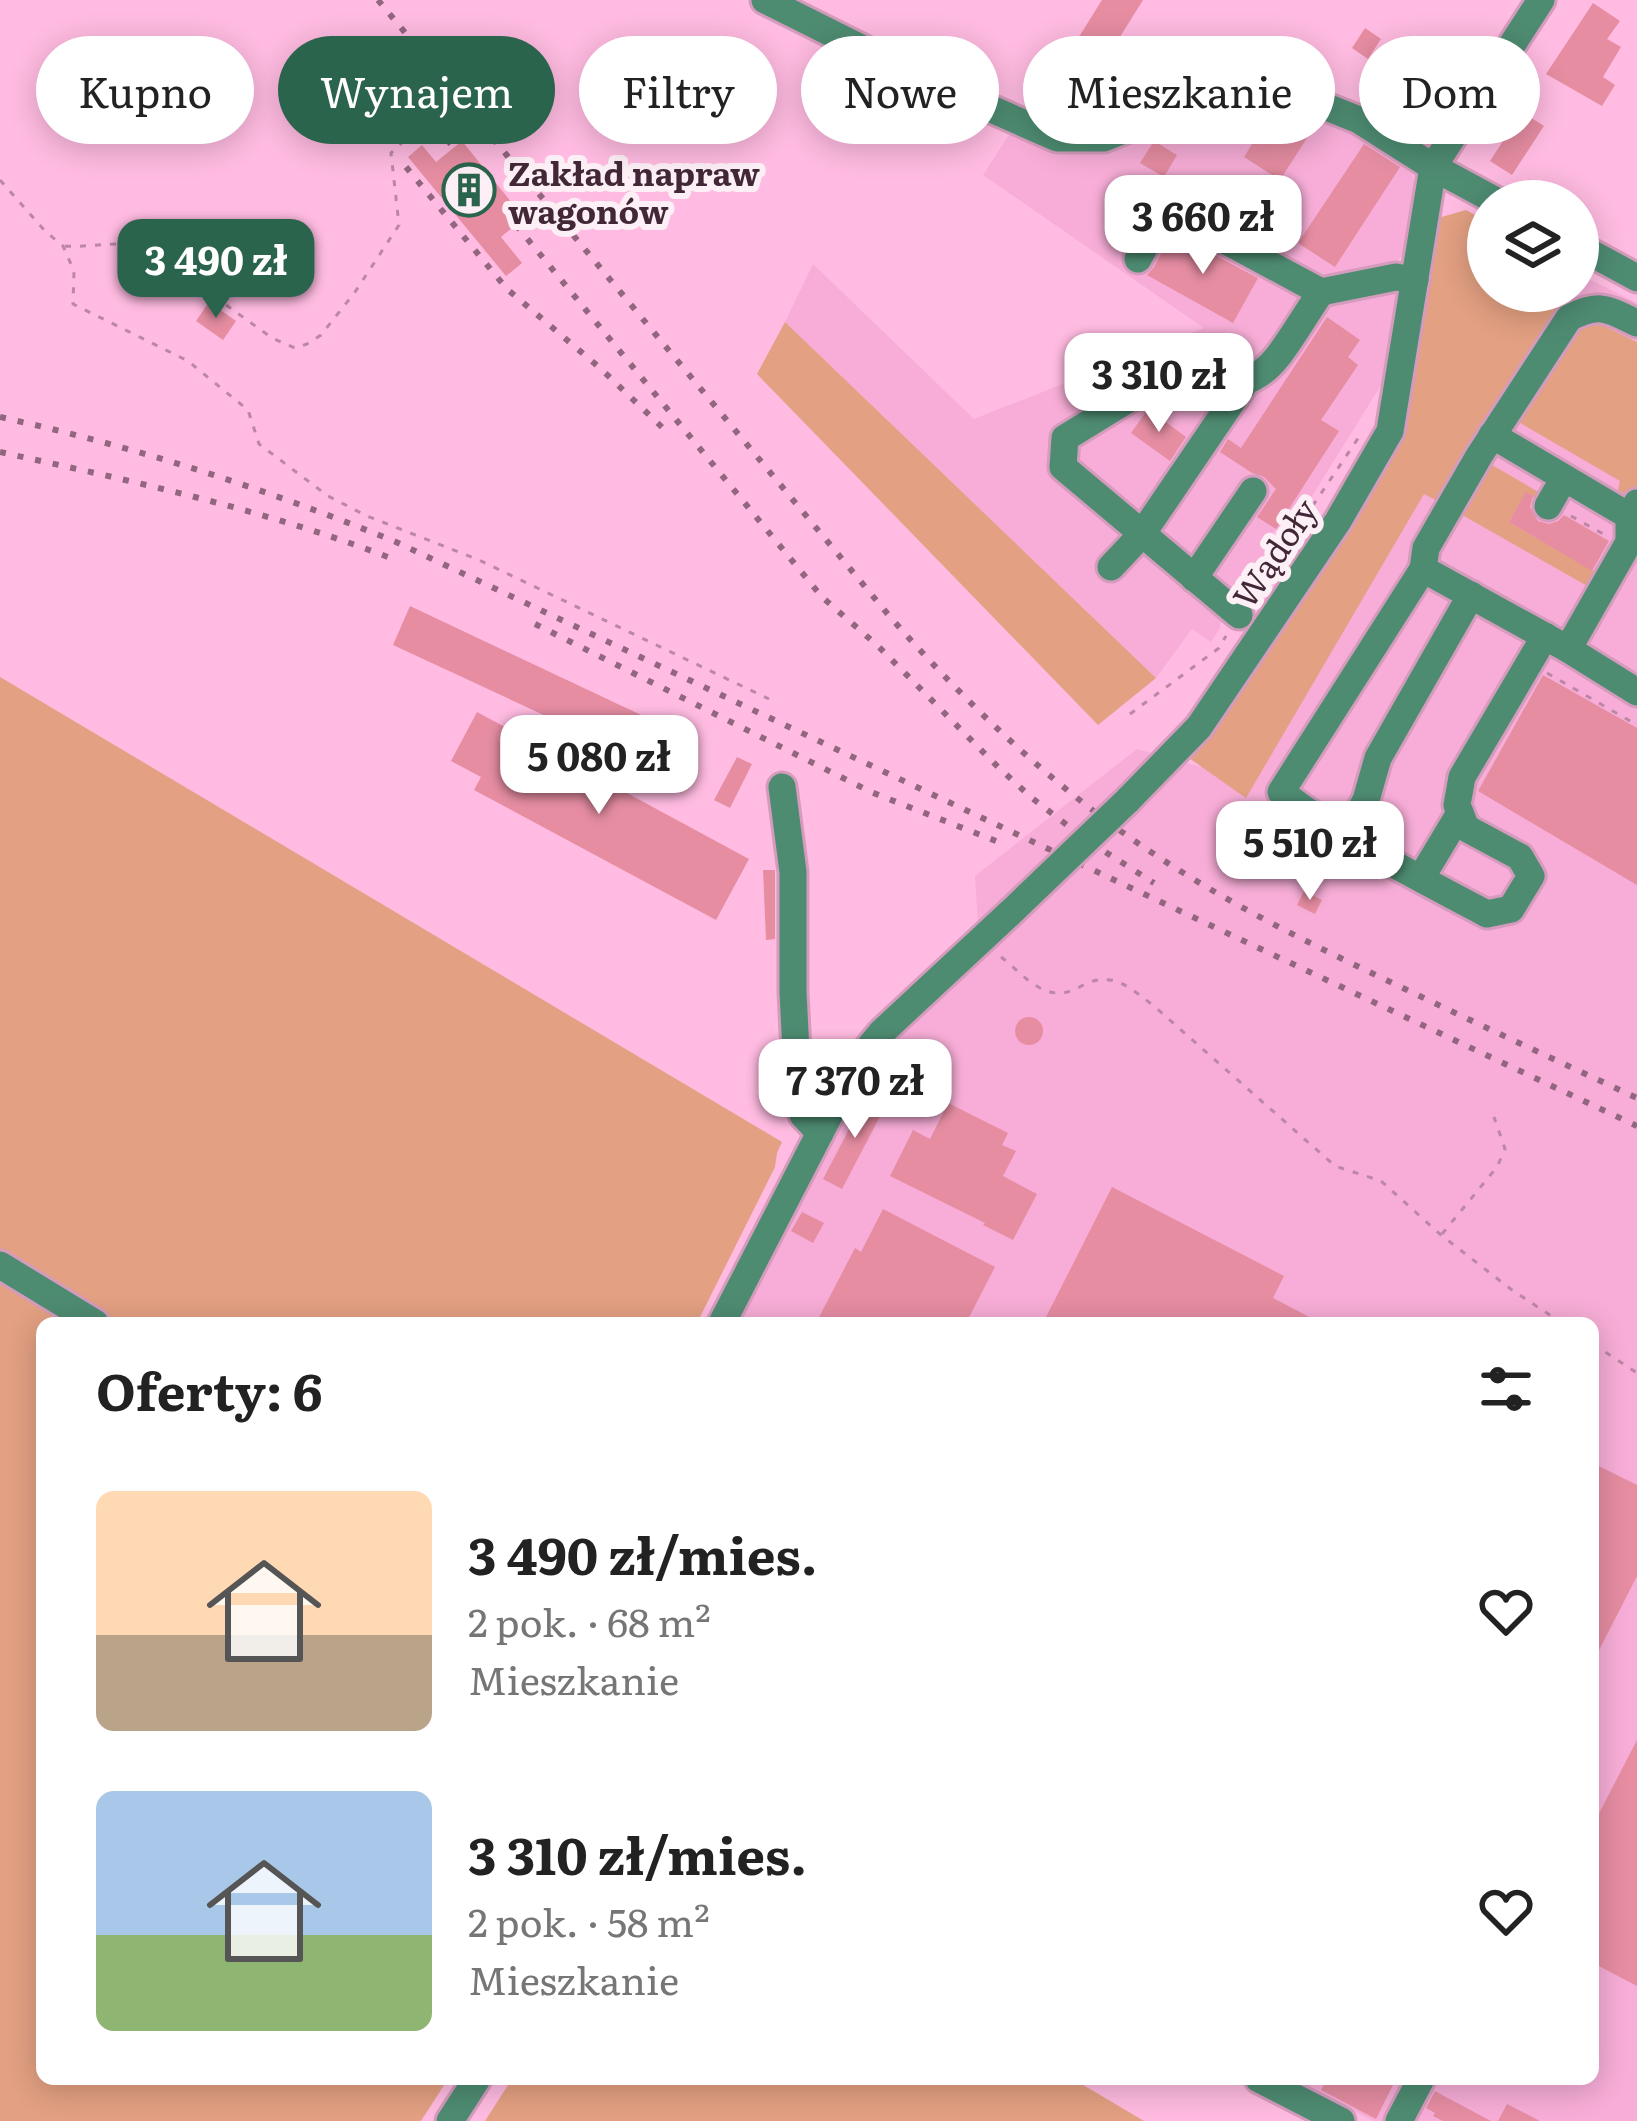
<!DOCTYPE html>
<html lang="pl">
<head>
<meta charset="utf-8">
<style>
  body { margin:0; font-family:Literata,serif; background:#f2f2f2; color:#222; height:100vh; display:flex; flex-direction:column; font-size:45px; white-space:nowrap }
  * { box-sizing:border-box; margin:0 }
  p { font-size:39px; color:#767676 }
  .icon { flex:none; width:66px; height:66px; fill:none; stroke:currentColor; stroke-width:2; stroke-linecap:round; stroke-linejoin:round }
  .map { position:relative; flex:1; overflow:hidden }
  .side { position:absolute; left:36px; top:1317px; width:1563px; height:768px; display:flex; flex-direction:column; background:#fff; border-radius:18px; box-shadow:0 6px 30px #0003 }
  .side>* { flex:none }
  .top-card { position:absolute; left:36px; top:36px; width:1566px; height:108px; display:flex; gap:24px }
  .tools { position:absolute; left:1467px; top:180px; display:grid; gap:24px }
  .tools a { display:grid; place-items:center; width:132px; height:132px; border-radius:50%; background:#fff; box-shadow:0 6px 30px #0003; font-size:60px }
  .price { position:absolute; translate:-50% -102px; padding:0 27px; border-radius:24px; background:#fff; color:#222; font-size:39px; line-height:78px; filter:drop-shadow(0 3px 6px #0008) }
  .price::after { content:''; position:absolute; left:50%; top:72px; width:36px; height:27px; margin-left:-18px; background:inherit; clip-path:polygon(0 0,100% 0,50% 100%) }
  .price.active { background:#2b644d; color:#fff }
  ul { padding:0; list-style:none }
  li { display:flex; align-items:center; gap:36px; height:300px; padding:0 60px }
  li span { display:grid; place-items:center; flex:none; width:336px; height:240px; border-radius:18px; color:#555 }
  li>.icon { margin-inline-start:auto }
  span .icon { width:144px; height:144px; fill:#fffc; stroke-width:1 }
  li b { font-size:51px }
  h2 { display:flex; justify-content:space-between; align-items:center; height:144px; padding:0 60px; font-size:51px }
  .chip { padding:0 42px; border-radius:54px; background:#fff; box-shadow:0 6px 30px #0003; font-size:42px; line-height:108px }
  .chip.active { background:#2b644d; color:#fff }
  .map>svg:first-child { display:block }
  .built { fill:#f7add7 }
  .green { fill:#e3a082 }
  .building { fill:#e68da2 }
  .lines { fill:none; stroke-linecap:round; stroke-linejoin:round }
  .minor-casing { stroke:#d59bbc; stroke-width:33 }
  .path { stroke:#bc87a4; stroke-width:3; stroke-dasharray:6 9; stroke-linecap:butt }
  .minor { stroke:#4e8c72; stroke-width:27 }
  .rail { stroke:#91667e; stroke-width:6; stroke-dasharray:6 12; stroke-linecap:butt }
  .minor-bridge-casing { stroke:#d59bbc; stroke-width:33; stroke-linecap:butt }
  .minor-bridge { stroke:#4e8c72; stroke-width:27 }
  .labels { text-anchor:middle; dominant-baseline:central; stroke-width:12; stroke-linejoin:round; paint-order:stroke }
  .poi-label { font-size:33px; font-weight:bold; fill:#422837; stroke:#fdeff6; text-anchor:start }
  .street-label { font-size:33px; fill:#422837; stroke:#fdeff6 }
</style>
</head>
<body>
<div class="map">
<svg width="1637" height="2121" viewBox="0 0 1637 2121">
  <rect width="100%" height="100%" fill="#ffbbe1"/>
  <g class="built">
    <polygon points="1253,102 1310,109 1366,141 1412,174 1416,188 1405,253 1399,259 1394,292 1398,301 1383,382 1287,536 1276,529 1267,541 1276,551 1252,585 1236,596 1221,619 1220,628 1211,642 1192,629 1156,678 785,322 813,264 974,419 1204,328 983,175 1011,132 1182,118"/>
    <polygon points="1579,274 1637,303 1637,2121 1374,2121 1291,2079 1593,2079 1593,1323 737,1323 864,1075 980,957 975,876 1137,749 1201,767 1566,291 1578,291"/>
  </g>
  <g class="green">
    <polygon points="1466,210 1488,222 1488,291 1575,291 1473,450 1443,504 1424,494 1246,798 1189,758 1401,444 1438,218"/>
    <polygon points="785,322 1156,678 1098,725 757,374"/>
    <polygon points="1596,322 1637,342 1637,492 1631,498 1618,490 1620,481 1515,420 1575,327"/>
    <polygon points="1487,462 1545,496 1544,503 1526,493 1509,522 1597,573 1589,587 1457,512"/>
    <polygon points="0,677 782,1142 777,1153 775,1167 697,1323 117,1323 0,1252"/>
    <polygon points="0,1275 77,1323 42,1323 42,2079 448,2079 421,2121 0,2121"/>
    <polygon points="512,2079 1073,2079 1144,2121 485,2121"/>
  </g>
  <g class="building">
    <polygon points="1102,0 1143,0 1068,120 1063,120 1037,104"/>
    <polygon points="1593,3 1620,21 1607,39 1621,47 1603,77 1615,85 1602,106 1546,74"/>
    <polygon points="1365,28 1381,39 1368,59 1352,48"/>
    <polygon points="1426,57 1450,73 1443,85 1437,82 1430,94 1411,82"/>
    <polygon points="1399,76 1412,83 1392,115 1380,107"/>
    <polygon points="1272,112 1309,135 1280,180 1244,157"/>
    <polygon points="1522,112 1544,126 1512,175 1490,161"/>
    <polygon points="462,141 524,218 501,237 522,263 506,276 408,157 422,145 436,162"/>
    <polygon points="1154,141 1177,155 1164,177 1140,163"/>
    <polygon points="1364,144 1400,167 1335,267 1298,243"/>
    <polygon points="1172,232 1258,278 1233,323 1147,275 1154,267"/>
    <polygon points="209,302 236,321 223,340 196,321"/>
    <polygon points="1327,317 1360,340 1348,357 1358,365 1321,420 1339,431 1276,529 1257,517 1276,489 1264,477 1252,473 1220,452 1228,439 1241,448"/>
    <polygon points="1148,409 1186,437 1170,461 1131,433"/>
    <polygon points="1526,492 1533,496 1530,507 1538,521 1549,524 1558,521 1564,515 1609,541 1592,571 1509,522"/>
    <polygon points="410,606 692,739 675,776 393,645"/>
    <polygon points="1543,675 1637,728 1637,885 1478,791"/>
    <polygon points="477,712 749,859 716,920 474,790 481,777 451,761"/>
    <polygon points="737,757 752,764 730,808 714,800"/>
    <polygon points="763,870 775,870 775,939 766,940"/>
    <polygon points="1304,891 1322,900 1315,914 1297,905"/>
    <circle cx="1029" cy="1031" r="14"/>
    <polygon points="868,1093 887,1103 842,1189 823,1179"/>
    <polygon points="948,1103 1008,1133 1002,1145 1016,1151 1003,1176 1037,1194 1013,1240 983,1225 985,1223 890,1176 913,1130 930,1139"/>
    <polygon points="1112,1187 1284,1276 1273,1298 1321,1323 1043,1323"/>
    <polygon points="883,1209 995,1267 966,1323 816,1323 855,1248 861,1252"/>
    <polygon points="802,1212 824,1223 813,1243 791,1231"/>
    <polygon points="1593,1463 1637,1485 1637,1576 1593,1662"/>
    <polygon points="1637,1740 1637,1986 1593,1963 1593,1825"/>
    <polygon points="1327,2079 1396,2079 1376,2119 1321,2090"/>
    <polygon points="1435,2091 1444,2096 1491,2121 1443,2121 1433,2116 1435,2113 1426,2108"/>
    <polygon points="1507,2104 1540,2121 1498,2121"/>
  </g>
  <g class="lines">
    <g class="minor-casing">
      <g id="minor">
        <polyline points="765,0 923,79 1057,138 1104,138 1189,104 1227,96 1287,94 1314,102 1359,120 1433,167 1496,201"/>
        <polyline points="1578,246 1637,278"/>
        <polyline points="1138,259 1165,208 1321,292 1396,277 1415,280"/>
        <path d="M1637 323C1607 309 1600 302 1569 318L1479 456 1426 548 1423 569 1568 649 1637 692"/>
        <polyline points="1492,435 1629,516"/>
        <polyline points="1548,506 1564,478"/>
        <polyline points="1111,567 1142,534 1244,384"/>
        <path d="M1423 569 1281 792C1344 841 1416 876 1487 914L1511 909 1531 876 1520 857 1466 828 1457 805 1462 777 1545 636"/>
        <polyline points="1194,578 1253,491"/>
        <path d="M1239 615 1063 467 1065 438 1161 379C1269 397 1265 375 1321 292"/>
        <polyline points="1568,649 1629,542 1629,516 1637,503"/>
        <polyline points="782,787 793,872 793,992 798,1092 803,1115 820,1133"/>
        <polyline points="1127,801 1199,727 1338,521 1390,431 1433,167 1541,0"/>
        <polyline points="1346,838 1366,800 1378,758 1471,595"/>
        <polyline points="1421,878 1460,813"/>
        <polyline points="0,1265 95,1323"/>
        <polyline points="722,1323 855,1065 881,1033 1010,913"/>
        <polyline points="1259,2079 1341,2121"/>
        <polyline points="450,2121 477,2079"/>
        <polyline points="1399,2121 1421,2079"/>
      </g>
    </g>
    <g class="path">
      <polyline points="0,180 45,231 63,246 74,271 73,304 188,361 248,410 259,444 328,496 367,516 479,560 769,699"/>
      <path d="M65 246C93 248 119 239 147 248L272 338 295 348 307 344 321 335 355 292 399 225 391 153 407 138"/>
      <polyline points="1571,516 1605,535"/>
      <polyline points="1254,593 1359,437"/>
      <polyline points="1547,673 1637,725"/>
      <polyline points="1130,714 1219,648 1226,636"/>
      <path d="M1001 957C1017 969 1036 993 1058 993 1066 994 1078 988 1085 984 1115 971 1131 989 1154 1006L1335 1166 1381 1181 1441 1235 1512 1290 1562 1323"/>
      <polyline points="1442,1234 1497,1167 1505,1149 1494,1117"/>
      <polyline points="1593,1344 1637,1373"/>
    </g>
    <use href="#minor" class="minor"/>
    <g class="rail">
      <path d="M378 0 891 618C968 705 1051 785 1148 850 1229 905 1317 947 1405 989 1482 1026 1560 1062 1637 1098"/>
      <polyline points="390,70 454,148"/>
      <polyline points="406,167 507,289 600,368 665,430"/>
      <polyline points="516,225 822,597 878,646 998,767 1032,798 1085,839 1154,883"/>
      <path d="M0 417C136 447 267 489 396 542L1637 1126"/>
      <path d="M0 452C132 481 267 510 393 559"/>
      <polyline points="535,624 871,792 996,841"/>
    </g>
    <g class="minor-bridge-casing">
      <polyline id="minor-bridge" points="1010,913 1127,801"/>
    </g>
    <use href="#minor-bridge" class="minor-bridge"/>
  </g>
  <defs>
    <g id="building-ring" transform="scale(2.7)"><circle r="9.5" fill="#fdeff6" stroke="#2b644d" stroke-width="1.5"/><path d="M-4-6H4V6H1V3H-1V6H-4ZM-2.5-4.3h1.7v1.8h-1.7ZM.8-4.3h1.7v1.8H.8ZM-2.5-1h1.7V.8h-1.7ZM.8-1h1.7V.8H.8Z" fill="#2b644d"/></g>
  </defs>
  <g fill-rule="evenodd">
    <use href="#building-ring" x="469" y="190"/>
  </g>
  <g class="labels">
    <g class="poi-label">
      <text x="508" y="171">Zakład napraw<tspan x="508" dy="38">wagonów</tspan></text>
    </g>
    <g class="street-label">
      <text transform="translate(1273 552) rotate(-56)">Wądoły</text>
    </g>
  </g>
</svg>
<div class="tools">
<a><svg class="icon" aria-label="layers" viewBox="0 0 24 24"><path d="M12 4l9 5-9 5-9-5zM3 14l9 5 9-5"/></svg></a>
</div>
<b class="price" style="left:1203px;top:277px">3 660 zł</b>
<b class="price active" style="left:216px;top:321px">3 490 zł</b>
<b class="price" style="left:1159px;top:435px">3 310 zł</b>
<b class="price" style="left:599px;top:817px">5 080 zł</b>
<b class="price" style="left:1310px;top:903px">5 510 zł</b>
<b class="price" style="left:855px;top:1141px">7 370 zł</b>
<div class="top-card">
<a class="chip">Kupno</a>
<a class="chip active">Wynajem</a>
<a class="chip">Filtry</a>
<a class="chip">Nowe</a>
<a class="chip">Mieszkanie</a>
<a class="chip">Dom</a>
</div>
<section class="side">
<h2>Oferty: 6<svg class="icon" aria-label="filters" viewBox="0 0 24 24"><path d="M4 7h16M4 17h16"/><circle cx="9" cy="7" r="2"/><circle cx="15" cy="17" r="2"/></svg></h2>
<ul>
<li><span style="background:linear-gradient(#ffd9b3 60%,#b9a48a 0)"><svg class="icon" aria-label="home" viewBox="0 0 24 24"><path d="M3 11l9-7 9 7M6 9v11h12V9"/></svg></span><div><b>3 490 zł/mies.</b><p>2 pok. · 68 m²</p><p>Mieszkanie</p></div><svg class="icon" aria-label="heart" viewBox="0 0 24 24"><path d="M12 20l-8-8c-3-5 5-10 8-4 3-6 11-1 8 4z"/></svg></li>
<li><span style="background:linear-gradient(#a9c7e8 60%,#8fb573 0)"><svg class="icon" aria-label="home" viewBox="0 0 24 24"><path d="M3 11l9-7 9 7M6 9v11h12V9"/></svg></span><div><b>3 310 zł/mies.</b><p>2 pok. · 58 m²</p><p>Mieszkanie</p></div><svg class="icon" aria-label="heart" viewBox="0 0 24 24"><path d="M12 20l-8-8c-3-5 5-10 8-4 3-6 11-1 8 4z"/></svg></li>
</ul>
</section>
</div>
</body>
</html>
